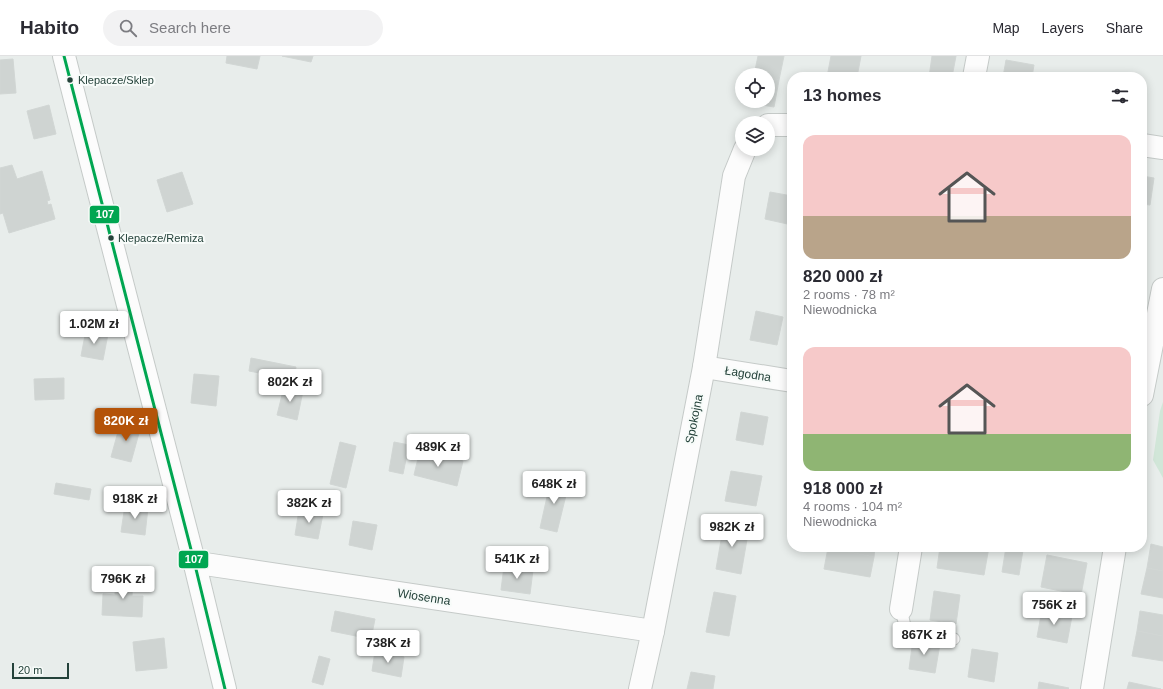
<!DOCTYPE html>
<html lang="en">
<head>
<meta charset="utf-8">
<style>
  body { margin:0; font-family:Arial,sans-serif; background:#f2f2f3; color:#2b2b33; height:100vh; display:flex; flex-direction:column; font-size:15px; white-space:nowrap }
  * { box-sizing:border-box; margin:0 }
  p { font-size:13px; color:#7c7c81 }
  .icon { flex:none; width:22px; height:22px; fill:none; stroke:currentColor; stroke-width:2; stroke-linecap:round; stroke-linejoin:round }
  .map { position:relative; flex:1; overflow:hidden }
  .sheet { position:absolute; left:787px; top:16px; width:360px; height:480px; display:flex; flex-direction:column; background:#fff; border-radius:16px; box-shadow:0 2px 10px #0003 }
  .sheet>* { flex:none }
  .buttons { position:absolute; left:735px; top:12px; display:grid; gap:8px }
  .buttons a { display:grid; place-items:center; width:40px; height:40px; border-radius:50%; background:#fff; box-shadow:0 2px 10px #0003; font-size:20px }
  .scale { position:absolute; left:12px; bottom:10px; width:57px; box-sizing:border-box; padding-left:4px; border:2px solid #24423a; border-top:0; font-size:11px; line-height:14px; white-space:nowrap; color:#24423a; -webkit-text-stroke:3px #f7fbf9; paint-order:stroke }
  .price { position:absolute; translate:-50% -34px; padding:0 9px; border-radius:4px; background:#fff; color:#222; font-size:13px; line-height:26px; filter:drop-shadow(0 1px 2px #0008) }
  .price::after { content:''; position:absolute; left:50%; top:24px; width:12px; height:9px; margin-left:-6px; background:inherit; clip-path:polygon(0 0,100% 0,50% 100%) }
  .price.on { background:#b45309; color:#fff }
  ul { padding:0; list-style:none }
  li { display:grid; align-content:center; gap:8px; height:212px; padding:0 16px }
  li span { display:grid; place-items:center; height:124px; border-radius:12px; color:#555 }
  li>.icon { margin-inline-start:auto }
  span .icon { width:72px; height:72px; fill:#fffc; stroke-width:1 }
  li b { font-size:17px }
  h2 { display:flex; justify-content:space-between; align-items:center; height:48px; padding:0 16px; font-size:17px }
  header { display:flex; align-items:center; gap:24px; box-sizing:border-box; height:56px; padding:0 20px; background:#fff; border-bottom:1px solid #e1e1e2 }
  header strong { font-size:19px }
  nav { display:flex; gap:22px; margin-inline-start:auto; font-size:14px }
  .search { width:280px; height:36px; background:#f2f2f3; display:flex; align-items:center; gap:10px; box-sizing:border-box; padding:0 14px; border-radius:22px; color:#7c7c81; font-size:15px }
  .map>svg:first-child { display:block }
  .green { fill:#d1e6d8 }
  .building { fill:#cfd4d2; stroke:#d1d6d4 }
  .lines { fill:none; stroke-linecap:round; stroke-linejoin:round }
  .service-casing { stroke:#c5cac8; stroke-width:13 }
  .minor-casing { stroke:#c5cac8; stroke-width:24 }
  .tertiary-casing { stroke:#c5cac8; stroke-width:24 }
  .service { stroke:#fcfcfc; stroke-width:11 }
  .minor { stroke:#fcfcfc; stroke-width:22 }
  .tertiary { stroke:#fcfcfc; stroke-width:22 }
  .bus-1-casing { stroke:#f7fbf9; stroke-width:6 }
  .bus-1 { stroke:#00a651; stroke-width:3 }
  .bus-dot { fill:#24423a; stroke:#f7fbf9; stroke-width:1.5 }
  .labels { text-anchor:middle; dominant-baseline:central; stroke-width:4; stroke-linejoin:round; paint-order:stroke }
  .bus-label { font-size:11px; fill:#24423a; stroke:#f7fbf9; text-anchor:start }
  .street-label { font-size:12px; fill:#24423a; stroke:#f7fbf9 }
  .line-badge { stroke:#f7fbf9; stroke-width:1.5 }
  .badge-label { font-size:11px; text-anchor:middle; font-weight:bold; fill:#fff }
</style>
</head>
<body>
<header>
<strong>Habito</strong>
<div class="search"><svg class="icon" aria-label="search" viewBox="0 0 24 24"><circle cx="10" cy="10" r="6"/><path d="M15 15l6 6"/></svg>Search here</div>
<nav><a>Map</a><a>Layers</a><a>Share</a></nav>
</header>
<div class="map">
<svg width="1163" height="633" viewBox="0 0 1163 633">
  <rect width="100%" height="100%" fill="#e8edeb"/>
  <polygon class="green" points="1163,346 1163,422 1153,404 1160,355"/>
  <g class="building">
    <polygon points="227,0 260,0 257,13 226,7"/>
    <polygon points="282,0 313,0 311,6"/>
    <polygon points="758,0 784,0 779,24 768,22 768,19 754,19"/>
    <polygon points="831,0 861,0 857,21 827,21"/>
    <polygon points="932,0 956,0 952,21 929,21"/>
    <polygon points="13,3 16,37 0,38 0,4"/>
    <polygon points="1006,4 1034,9 1032,21 1003,21"/>
    <polygon points="768,22 779,24 774,51 749,47 749,45 768,45"/>
    <polygon points="49,49 56,78 34,83 27,55"/>
    <polygon points="12,109 17,123 42,115 50,144 47,145 48,149 51,148 55,163 9,177 3,157 0,158 0,112"/>
    <polygon points="182,116 193,148 167,156 157,124"/>
    <polygon points="1142,120 1154,122 1150,149 1142,148"/>
    <polygon points="770,136 792,140 792,169 765,163"/>
    <polygon points="756,255 783,261 777,289 750,284"/>
    <polygon points="86,274 108,278 103,304 81,300"/>
    <polygon points="251,302 296,311 294,324 249,315"/>
    <polygon points="194,318 219,320 216,350 191,347"/>
    <polygon points="64,322 64,343 35,344 34,323"/>
    <polygon points="284,331 303,335 297,364 277,359"/>
    <polygon points="741,356 768,361 763,389 736,384"/>
    <polygon points="121,365 141,370 131,406 111,401"/>
    <polygon points="340,386 356,390 346,432 330,428"/>
    <polygon points="394,386 409,389 403,418 389,415"/>
    <polygon points="420,394 463,405 457,430 414,419"/>
    <polygon points="731,415 762,420 756,450 725,445"/>
    <polygon points="551,423 569,427 557,476 540,472"/>
    <polygon points="56,427 91,433 89,444 54,438"/>
    <polygon points="125,449 148,452 145,479 121,476"/>
    <polygon points="299,454 323,458 318,483 295,479"/>
    <polygon points="353,465 377,469 372,494 349,489"/>
    <polygon points="724,467 749,472 741,518 716,513"/>
    <polygon points="1151,488 1163,491 1163,515 1147,512"/>
    <polygon points="828,491 875,491 874,501 828,492"/>
    <polygon points="940,491 989,491 984,519 937,512"/>
    <polygon points="1006,491 1023,494 1019,519 1002,516"/>
    <polygon points="828,492 874,501 870,521 824,513"/>
    <polygon points="1047,499 1087,507 1081,539 1041,531"/>
    <polygon points="504,510 533,514 530,538 501,534"/>
    <polygon points="1147,512 1163,515 1163,542 1141,538"/>
    <polygon points="116,519 133,520 132,540 143,540 142,561 102,559 103,538 115,539"/>
    <polygon points="934,535 960,539 956,568 930,564"/>
    <polygon points="714,536 736,540 729,580 706,576"/>
    <polygon points="1042,554 1072,560 1067,587 1037,581"/>
    <polygon points="335,555 375,563 371,583 331,575"/>
    <polygon points="1140,555 1163,559 1163,580 1137,575"/>
    <polygon points="1137,575 1163,580 1163,605 1132,600"/>
    <polygon points="164,582 167,612 136,615 133,586"/>
    <polygon points="913,584 940,588 935,617 909,613"/>
    <polygon points="972,593 998,597 994,626 968,621"/>
    <polygon points="375,595 404,601 401,621 372,615"/>
    <polygon points="319,600 330,603 323,629 312,626"/>
    <polygon points="691,616 715,620 713,633 687,633"/>
    <polygon points="1039,626 1069,632 1068,633 1038,633"/>
    <polygon points="1129,626 1161,633 1127,633"/>
  </g>
  <g class="lines">
    <g class="service-casing">
      <polyline id="service" points="901,553 905,570 911,576 954,583"/>
    </g>
    <g class="minor-casing">
      <g id="minor">
        <polyline points="974,21 978,0"/>
        <polyline points="768,69 792,69"/>
        <polyline points="1142,89 1163,92"/>
        <polyline points="704,311 792,325"/>
        <polyline points="1142,339 1163,233"/>
        <polyline points="195,509 205,508 653,575"/>
        <polyline points="901,553 911,491"/>
        <polyline points="640,633 653,575 704,311 734,120 745,93"/>
        <polyline points="1092,633 1115,491"/>
      </g>
    </g>
    <g class="tertiary-casing">
      <polyline id="tertiary" points="64,0 91,106 195,509 225,633"/>
    </g>
    <use href="#service" class="service"/>
    <use href="#minor" class="minor"/>
    <use href="#tertiary" class="tertiary"/>
    <g class="bus-1-casing">
      <polyline id="bus-1" points="64,0 195,509 225,633"/>
    </g>
    <use href="#bus-1" class="bus-1"/>
  </g>
  <g class="bus-dot">
    <circle cx="70" cy="24" r="3.5"/>
    <circle cx="111" cy="182" r="3.5"/>
  </g>
  <g class="labels">
    <g class="bus-label">
      <text x="78" y="24">Klepacze/Sklep</text>
      <text x="118" y="182">Klepacze/Remiza</text>
    </g>
    <g class="street-label">
      <text transform="translate(748 318) rotate(9)">Łagodna</text>
      <text transform="translate(694 363) rotate(-79)">Spokojna</text>
      <text transform="translate(424 541) rotate(9)">Wiosenna</text>
    </g>
  </g>
  <g class="line-badge">
    <rect x="89" y="149" width="31" height="19" rx="4" fill="#00a651"/>
    <rect x="178" y="494" width="31" height="19" rx="4" fill="#00a651"/>
  </g>
  <g class="badge-label">
    <text x="105" y="162">107</text>
    <text x="194" y="507">107</text>
  </g>
</svg>
<div class="buttons">
<a><svg class="icon" aria-label="locate" viewBox="0 0 24 24"><circle cx="12" cy="12" r="6"/><path d="M12 2v4M12 18v4M2 12h4M18 12h4"/></svg></a>
<a><svg class="icon" aria-label="layers" viewBox="0 0 24 24"><path d="M12 4l9 5-9 5-9-5zM3 14l9 5 9-5"/></svg></a>
</div>
<div class="scale">20 m</div>
<b class="price" style="left:94px;top:289px">1.02M zł</b>
<b class="price" style="left:290px;top:347px">802K zł</b>
<b class="price on" style="left:126px;top:386px">820K zł</b>
<b class="price" style="left:438px;top:412px">489K zł</b>
<b class="price" style="left:554px;top:449px">648K zł</b>
<b class="price" style="left:135px;top:464px">918K zł</b>
<b class="price" style="left:309px;top:468px">382K zł</b>
<b class="price" style="left:732px;top:492px">982K zł</b>
<b class="price" style="left:517px;top:524px">541K zł</b>
<b class="price" style="left:123px;top:544px">796K zł</b>
<b class="price" style="left:1054px;top:570px">756K zł</b>
<b class="price" style="left:924px;top:600px">867K zł</b>
<b class="price" style="left:388px;top:608px">738K zł</b>
<section class="sheet">
<h2>13 homes<svg class="icon" aria-label="filters" viewBox="0 0 24 24"><path d="M4 7h16M4 17h16"/><circle cx="9" cy="7" r="2"/><circle cx="15" cy="17" r="2"/></svg></h2>
<ul>
<li><span style="background:linear-gradient(#f6c9c9 65%,#b9a48a 0)"><svg class="icon" aria-label="home" viewBox="0 0 24 24"><path d="M3 11l9-7 9 7M6 9v11h12V9"/></svg></span><div><b>820 000 zł</b><p>2 rooms · 78 m²</p><p>Niewodnicka</p></div></li>
<li><span style="background:linear-gradient(#f6c9c9 70%,#8fb573 0)"><svg class="icon" aria-label="home" viewBox="0 0 24 24"><path d="M3 11l9-7 9 7M6 9v11h12V9"/></svg></span><div><b>918 000 zł</b><p>4 rooms · 104 m²</p><p>Niewodnicka</p></div></li>
</ul>
</section>
</div>
</body>
</html>
